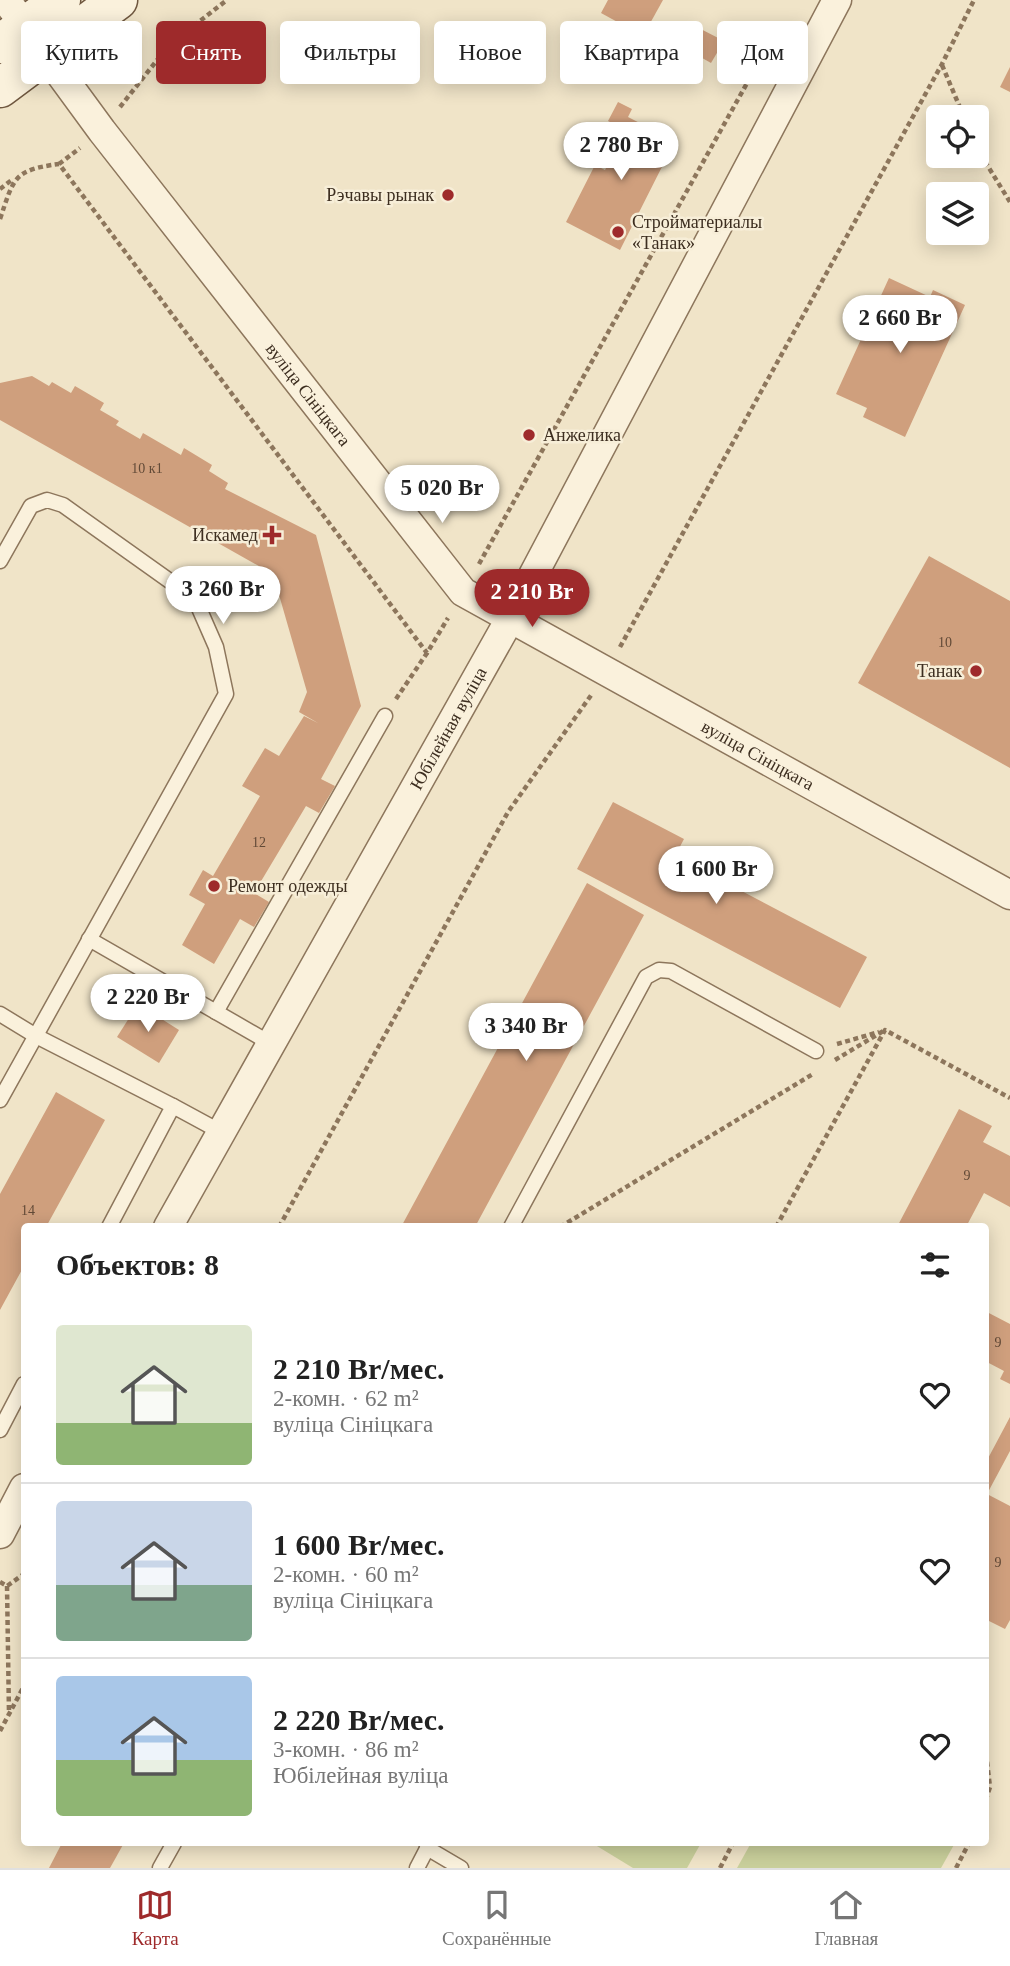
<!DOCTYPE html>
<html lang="ru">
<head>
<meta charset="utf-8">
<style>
  body { margin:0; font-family:Georgia,serif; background:#f2f2f2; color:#222; height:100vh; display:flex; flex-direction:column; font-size:26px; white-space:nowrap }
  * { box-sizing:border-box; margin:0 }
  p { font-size:23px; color:#767676 }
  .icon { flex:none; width:38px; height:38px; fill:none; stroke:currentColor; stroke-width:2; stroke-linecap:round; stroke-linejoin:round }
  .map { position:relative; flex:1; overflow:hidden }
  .drawer { position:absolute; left:21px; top:1223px; width:968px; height:623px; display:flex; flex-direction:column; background:#fff; border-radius:7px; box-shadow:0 4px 18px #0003 }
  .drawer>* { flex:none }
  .guide { position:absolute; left:21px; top:21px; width:970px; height:63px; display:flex; gap:14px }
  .buttons { position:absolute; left:926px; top:105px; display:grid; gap:14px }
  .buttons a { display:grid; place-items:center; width:63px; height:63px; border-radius:7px; background:#fff; box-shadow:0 4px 18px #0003; font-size:35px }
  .price { position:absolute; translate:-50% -60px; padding:0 16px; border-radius:24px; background:#fff; color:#222; font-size:23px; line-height:46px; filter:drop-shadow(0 2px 4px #0008) }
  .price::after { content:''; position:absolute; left:50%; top:42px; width:21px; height:16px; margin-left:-10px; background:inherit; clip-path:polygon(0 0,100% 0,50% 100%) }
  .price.current { background:#9e2a2b; color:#fff }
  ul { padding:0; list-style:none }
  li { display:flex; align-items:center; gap:21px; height:175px; padding:0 35px }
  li+li { border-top:2px solid #e0e0e0 }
  li span { display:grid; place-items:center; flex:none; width:196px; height:140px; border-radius:7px; color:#555 }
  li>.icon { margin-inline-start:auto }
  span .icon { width:84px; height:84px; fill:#fffc; stroke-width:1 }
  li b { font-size:30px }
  h2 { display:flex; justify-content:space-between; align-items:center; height:84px; padding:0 35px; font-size:30px }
  .chip { padding:0 24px; border-radius:7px; background:#fff; box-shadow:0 4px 18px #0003; font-size:24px; line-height:63px }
  .chip.current { background:#9e2a2b; color:#fff }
  .menu { display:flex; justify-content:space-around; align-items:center; height:98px; border-top:2px solid #e0e0e0; background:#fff; font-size:19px; color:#767676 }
  .menu a { display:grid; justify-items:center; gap:4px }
  .menu .current { color:#9e2a2b }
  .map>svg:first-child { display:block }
  .green { fill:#c9cf9b }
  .building { fill:#cf9f7d }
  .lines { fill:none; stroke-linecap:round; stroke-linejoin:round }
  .service-casing { stroke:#8d765c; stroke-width:17 }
  .minor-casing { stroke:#8d765c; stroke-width:31 }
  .secondary-casing { stroke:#6f573f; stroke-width:41 }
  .path { stroke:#8d765c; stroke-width:4.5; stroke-dasharray:5 3.5; stroke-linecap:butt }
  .service { stroke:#faf1dc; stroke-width:14 }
  .minor { stroke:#faf1dc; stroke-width:28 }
  .secondary { stroke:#faf1dc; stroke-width:38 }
  .poi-dot { fill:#9e2a2b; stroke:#f7eed8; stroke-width:2.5 }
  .labels { text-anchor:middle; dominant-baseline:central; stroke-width:5; stroke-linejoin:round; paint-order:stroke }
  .number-label { font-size:14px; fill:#624a37 }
  .poi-label { font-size:18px; fill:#3d2e20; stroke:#f7eed8; text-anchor:end }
  .street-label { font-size:18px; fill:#3d2e20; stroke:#f7eed8 }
</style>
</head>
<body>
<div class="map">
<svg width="1010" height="1868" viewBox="0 0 1010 1868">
  <rect width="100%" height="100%" fill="#f0e4c8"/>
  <g class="green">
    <polygon points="592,1843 701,1843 687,1868 633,1868"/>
    <polygon points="751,1843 955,1843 941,1868 737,1868"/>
  </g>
  <g class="building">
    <polygon points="608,0 663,0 643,36 601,13"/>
    <polygon points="693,25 724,41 711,63 681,46"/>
    <polygon points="1010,67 1010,92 1000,87"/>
    <polygon points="618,102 632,109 628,117 675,141 620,250 566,222 595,165 605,170 625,130 608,121"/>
    <polygon points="889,278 930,297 933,290 965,305 905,437 863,417 867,408 836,394"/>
    <polygon points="32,376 49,386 52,382 71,393 75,386 104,403 100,410 119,421 116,425 140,439 143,433 181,455 184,448 212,465 209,471 228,483 225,489 316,535 361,706 321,779 335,786 319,813 306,806 254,893 269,902 254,927 240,919 214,964 182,945 205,904 189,895 203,870 213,876 260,796 242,786 265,748 279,756 304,716 318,723 299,712 307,692 273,574 0,420 0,383"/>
    <polygon points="929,556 1010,601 1010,768 858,683"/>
    <polygon points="613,802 684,839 675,856 867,957 840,1008 577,869"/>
    <polygon points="587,883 644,915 502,1177 475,1227 401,1227"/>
    <polygon points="138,1004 179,1030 159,1063 117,1037"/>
    <polygon points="56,1092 105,1120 46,1227 24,1227 24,1266 0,1310 0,1194"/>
    <polygon points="959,1109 992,1126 983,1142 1010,1156 1010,1207 984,1193 966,1227 897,1227"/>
    <polygon points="985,1311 1010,1324 1010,1384 1000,1379 1004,1371 985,1361"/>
    <polygon points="1010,1417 1010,1451 987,1494 1010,1506 1010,1620 1005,1629 985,1619 985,1464"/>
    <polygon points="62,1843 124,1843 110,1868 49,1868"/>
  </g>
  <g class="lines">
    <g class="service-casing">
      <g id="service">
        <polyline points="0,561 31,506 47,500 63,505 195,599 216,647 226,694 0,1100"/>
        <polyline points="89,939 270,1043"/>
        <polyline points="216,1012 385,716"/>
        <polyline points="0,1014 36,1036 173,1106 109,1227"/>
        <polyline points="173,1106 221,1132"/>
        <polyline points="511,1227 646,977 659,970 671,971 816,1051"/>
        <polyline points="0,1430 24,1384"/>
        <polyline points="427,1848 461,1868"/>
        <polyline points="160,1868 174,1843"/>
        <polyline points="417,1868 430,1843"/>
      </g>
    </g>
    <g class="minor-casing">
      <g id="minor">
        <path id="s1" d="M6 0 102 131 463 592 1010 895"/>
        <path id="s2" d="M168 1227 511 617 837 0"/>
        <polyline points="0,1534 24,1488"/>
      </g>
    </g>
    <g class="secondary-casing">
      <g id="secondary">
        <polyline points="0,44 61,0"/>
        <polyline points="0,88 118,0"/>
      </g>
    </g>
    <g class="path">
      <polyline points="942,65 964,117"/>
      <polyline points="120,107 169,45 227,0"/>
      <polyline points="976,147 1010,202"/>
      <polyline points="59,164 80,148"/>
      <polyline points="0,189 13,179"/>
      <path d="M0 219C14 178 13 170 59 164L427 653 448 618"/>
      <polyline points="479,564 751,76"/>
      <polyline points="620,647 942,64 974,0"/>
      <polyline points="396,699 427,653"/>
      <polyline points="837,1044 879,1032"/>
      <polyline points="835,1060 885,1030"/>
      <polyline points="279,1227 508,812 592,694"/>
      <polyline points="560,1227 813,1074"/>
      <polyline points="776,1227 885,1030 1010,1098"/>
      <polyline points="0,1582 7,1586 24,1574"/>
      <polyline points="7,1586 9,1714"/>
      <polyline points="0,1731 24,1686"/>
      <polyline points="985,1745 990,1787 985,1802"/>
      <polyline points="720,1868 733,1843"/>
      <polyline points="956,1868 969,1843"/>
    </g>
    <use href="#service" class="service"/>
    <use href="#minor" class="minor"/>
    <use href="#secondary" class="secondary"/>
  </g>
  <g class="poi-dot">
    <circle cx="448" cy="195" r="7"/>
    <circle cx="618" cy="232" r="7"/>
    <circle cx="529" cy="435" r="7"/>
    <path d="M268.5 524.5h7v7h7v7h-7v7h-7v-7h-7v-7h7z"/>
    <circle cx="976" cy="671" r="7"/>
    <circle cx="214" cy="886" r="7"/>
  </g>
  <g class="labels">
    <g class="number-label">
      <text x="147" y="468">10 к1</text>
      <text x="945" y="642">10</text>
      <text x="259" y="842">12</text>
      <text x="967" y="1175">9</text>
      <text x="28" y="1210">14</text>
      <text x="998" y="1342">9</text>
      <text x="998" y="1562">9</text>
    </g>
    <g class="poi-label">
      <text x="434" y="195">Рэчавы рынак</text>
      <text x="632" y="222" text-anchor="start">Стройматериалы<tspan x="632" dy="21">«Танак»</tspan></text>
      <text x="543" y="435" text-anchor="start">Анжелика</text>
      <text x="258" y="535">Искамед</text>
      <text x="962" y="671">Танак</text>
      <text x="228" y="886" text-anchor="start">Ремонт одежды</text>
    </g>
    <g class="street-label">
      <text stroke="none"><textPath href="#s1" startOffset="497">вуліца Сініцкага</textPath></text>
      <text stroke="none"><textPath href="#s2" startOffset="572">Юбілейная вуліца</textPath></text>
      <text stroke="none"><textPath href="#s1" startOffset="1085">вуліца Сініцкага</textPath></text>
    </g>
  </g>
</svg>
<div class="buttons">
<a><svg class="icon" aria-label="locate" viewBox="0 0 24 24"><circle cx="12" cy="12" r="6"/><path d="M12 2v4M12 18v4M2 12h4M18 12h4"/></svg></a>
<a><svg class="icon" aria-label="layers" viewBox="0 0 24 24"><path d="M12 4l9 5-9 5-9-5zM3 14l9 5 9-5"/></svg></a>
</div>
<b class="price" style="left:621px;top:182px">2 780 Br</b>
<b class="price" style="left:900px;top:355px">2 660 Br</b>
<b class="price" style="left:442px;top:525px">5 020 Br</b>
<b class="price" style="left:223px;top:626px">3 260 Br</b>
<b class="price current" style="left:532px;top:629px">2 210 Br</b>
<b class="price" style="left:716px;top:906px">1 600 Br</b>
<b class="price" style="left:148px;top:1034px">2 220 Br</b>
<b class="price" style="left:526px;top:1063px">3 340 Br</b>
<div class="guide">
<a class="chip">Купить</a>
<a class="chip current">Снять</a>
<a class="chip">Фильтры</a>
<a class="chip">Новое</a>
<a class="chip">Квартира</a>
<a class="chip">Дом</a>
</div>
<section class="drawer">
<h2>Объектов: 8<svg class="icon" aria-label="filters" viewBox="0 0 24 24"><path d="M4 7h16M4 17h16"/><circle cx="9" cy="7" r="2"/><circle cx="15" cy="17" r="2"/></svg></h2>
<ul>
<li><span style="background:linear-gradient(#dfe7d0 70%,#8fb573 0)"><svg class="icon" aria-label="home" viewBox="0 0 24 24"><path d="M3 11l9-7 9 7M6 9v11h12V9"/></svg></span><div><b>2 210 Br/мес.</b><p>2-комн. · 62 m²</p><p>вуліца Сініцкага</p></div><svg class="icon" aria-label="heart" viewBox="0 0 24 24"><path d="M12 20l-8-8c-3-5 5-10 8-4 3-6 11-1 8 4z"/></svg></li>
<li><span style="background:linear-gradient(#c9d6e8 60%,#7fa58c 0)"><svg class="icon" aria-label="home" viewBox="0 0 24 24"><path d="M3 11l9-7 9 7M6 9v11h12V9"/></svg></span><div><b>1 600 Br/мес.</b><p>2-комн. · 60 m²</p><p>вуліца Сініцкага</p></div><svg class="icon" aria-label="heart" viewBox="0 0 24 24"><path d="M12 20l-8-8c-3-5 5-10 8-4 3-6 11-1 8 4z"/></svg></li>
<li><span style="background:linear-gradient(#a9c7e8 60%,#8fb573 0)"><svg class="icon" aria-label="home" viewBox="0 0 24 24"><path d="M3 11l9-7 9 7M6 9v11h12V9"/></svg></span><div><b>2 220 Br/мес.</b><p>3-комн. · 86 m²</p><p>Юбілейная вуліца</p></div><svg class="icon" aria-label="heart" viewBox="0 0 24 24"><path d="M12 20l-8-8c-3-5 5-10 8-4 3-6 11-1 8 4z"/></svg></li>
</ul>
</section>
</div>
<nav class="menu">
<a class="current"><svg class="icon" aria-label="map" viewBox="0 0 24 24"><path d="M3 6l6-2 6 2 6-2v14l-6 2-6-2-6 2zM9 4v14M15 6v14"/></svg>Карта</a>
<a><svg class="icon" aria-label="saved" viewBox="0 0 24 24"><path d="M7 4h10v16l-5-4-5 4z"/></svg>Сохранённые</a>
<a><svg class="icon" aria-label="home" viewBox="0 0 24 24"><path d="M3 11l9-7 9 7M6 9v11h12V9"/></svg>Главная</a>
</nav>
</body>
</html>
